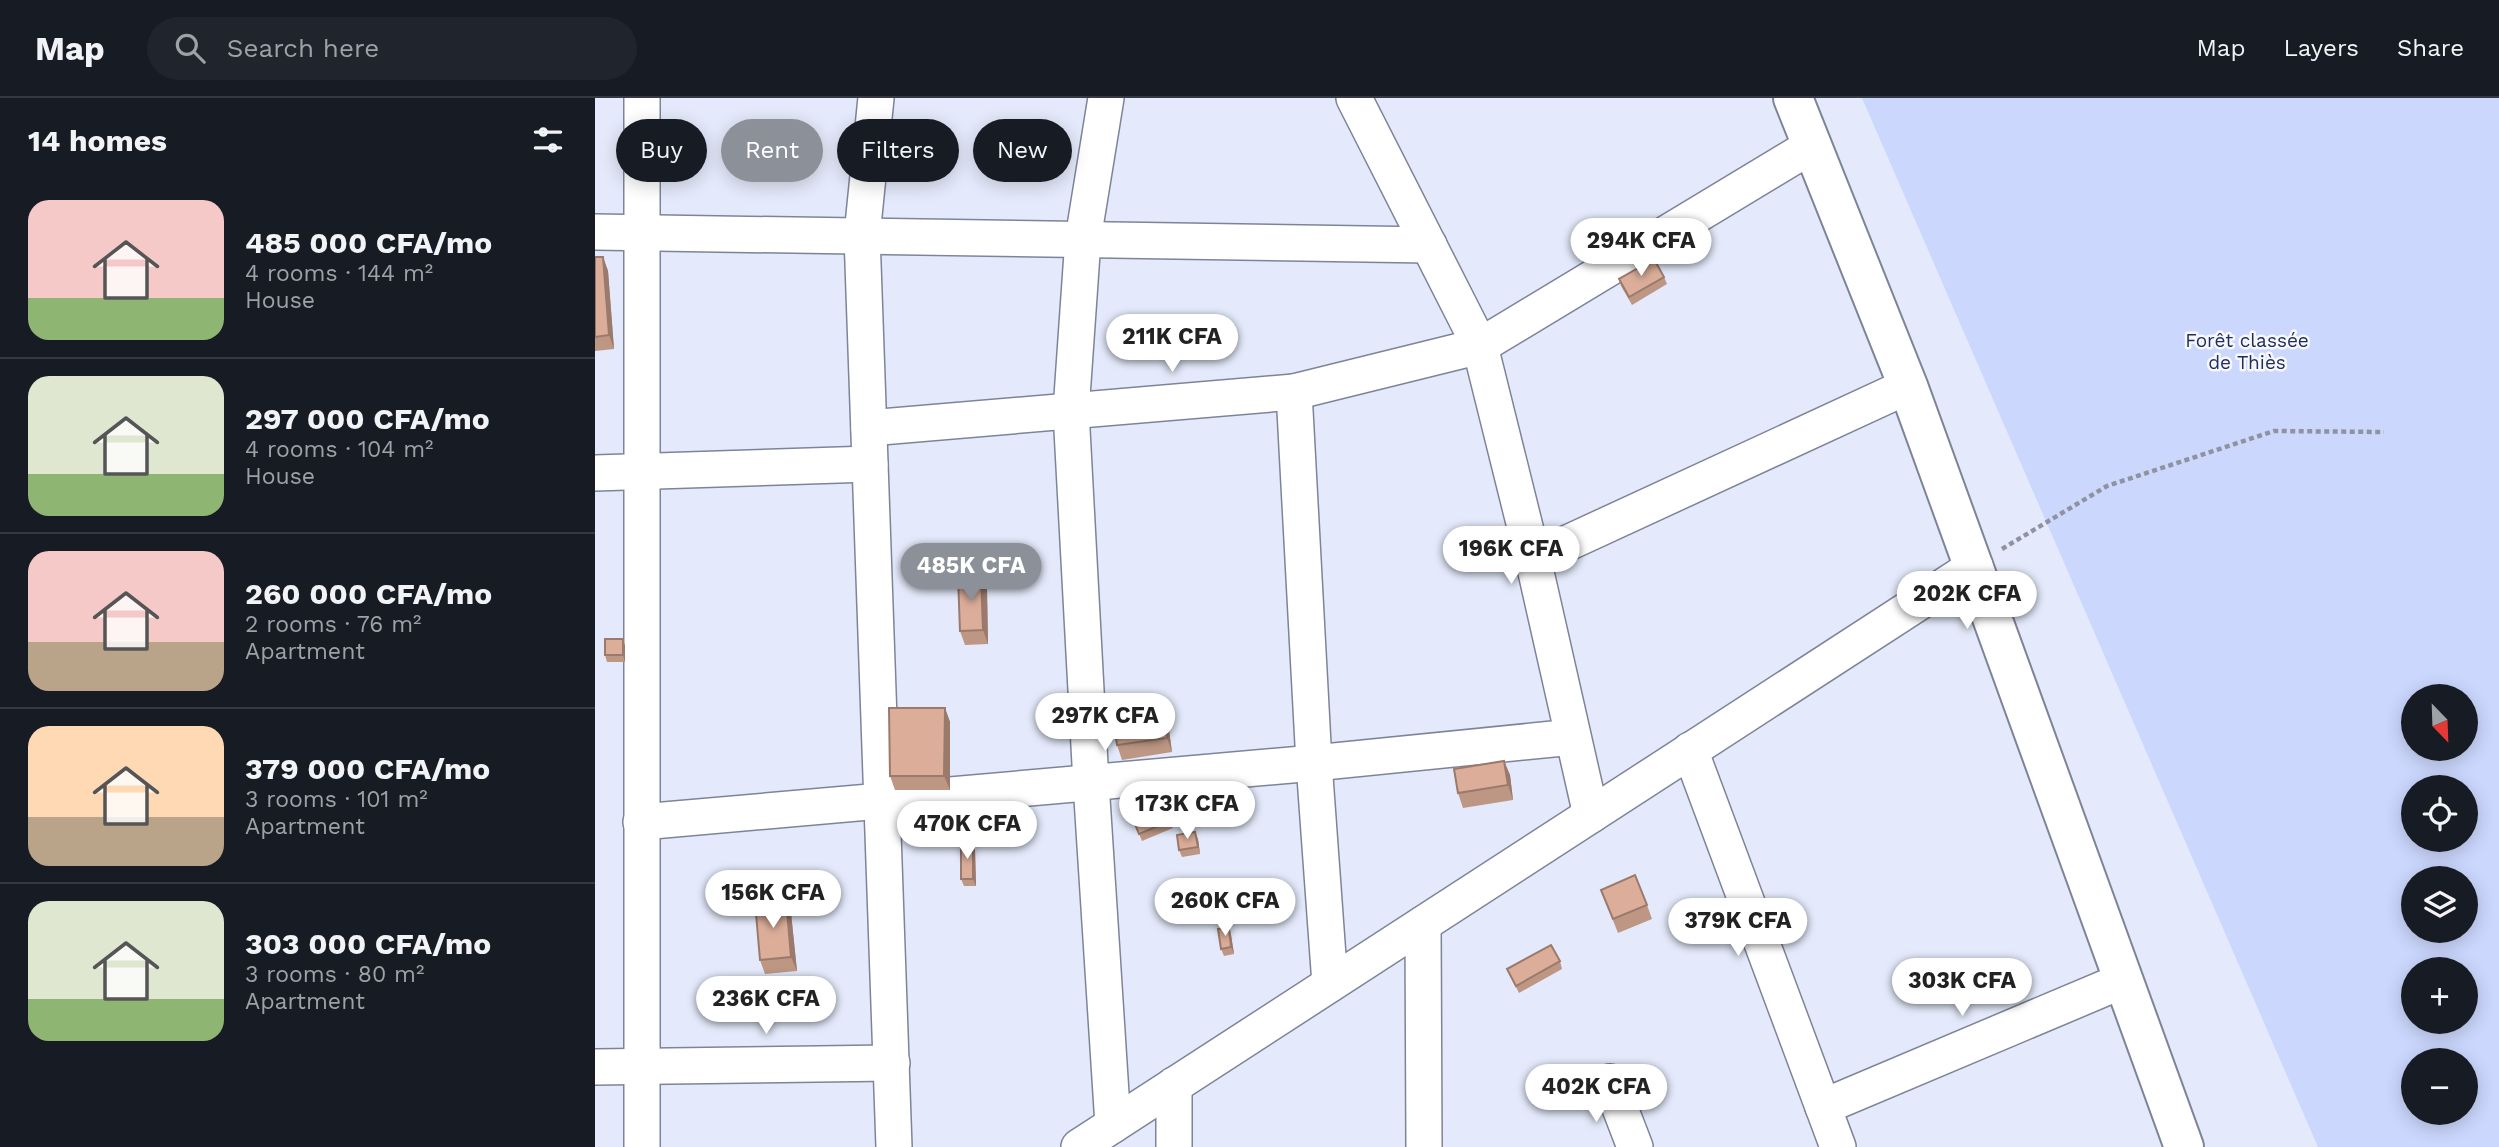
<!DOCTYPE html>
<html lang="en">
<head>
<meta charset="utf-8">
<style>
  body { margin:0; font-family:"Work Sans",sans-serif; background:#20242c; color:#f1f3f6; height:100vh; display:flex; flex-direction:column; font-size:26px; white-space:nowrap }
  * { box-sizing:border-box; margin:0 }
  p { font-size:23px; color:#9ea1a6 }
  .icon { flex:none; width:38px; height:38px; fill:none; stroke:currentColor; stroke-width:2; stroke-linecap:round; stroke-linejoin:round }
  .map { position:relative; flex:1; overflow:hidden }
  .panel { display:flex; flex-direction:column; background:#171b24; width:595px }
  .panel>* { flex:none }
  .top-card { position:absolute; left:21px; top:21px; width:665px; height:63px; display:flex; gap:14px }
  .needle { width:46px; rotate:157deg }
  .buttons { position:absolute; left:1806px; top:586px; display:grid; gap:14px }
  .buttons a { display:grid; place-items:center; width:77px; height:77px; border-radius:50%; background:#171b24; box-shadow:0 4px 18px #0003; font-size:35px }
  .price { position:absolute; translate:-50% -60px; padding:0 16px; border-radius:24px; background:#fff; color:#222; font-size:23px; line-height:46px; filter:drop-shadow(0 2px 4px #0008) }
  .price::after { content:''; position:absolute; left:50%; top:42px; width:21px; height:16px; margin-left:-10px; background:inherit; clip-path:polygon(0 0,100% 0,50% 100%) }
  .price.current { background:#8c9099; color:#fff }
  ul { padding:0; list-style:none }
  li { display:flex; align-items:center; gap:21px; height:175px; padding:0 28px }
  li+li { border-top:2px solid #363941 }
  li span { display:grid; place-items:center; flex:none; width:196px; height:140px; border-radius:21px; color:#555 }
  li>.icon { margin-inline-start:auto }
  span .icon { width:84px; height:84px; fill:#fffc; stroke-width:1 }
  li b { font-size:30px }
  h2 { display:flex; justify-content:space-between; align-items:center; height:84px; padding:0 28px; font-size:30px }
  .tag { padding:0 24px; border-radius:32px; background:#171b24; box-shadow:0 4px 18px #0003; font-size:24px; line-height:63px }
  .tag.current { background:#8c9099; color:#fff }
  header { display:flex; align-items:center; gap:42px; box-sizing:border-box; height:98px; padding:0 35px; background:#171b24; border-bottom:2px solid #363941 }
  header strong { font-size:33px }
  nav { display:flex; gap:38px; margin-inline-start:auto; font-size:24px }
  .search { width:490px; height:63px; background:#20242c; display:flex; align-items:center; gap:18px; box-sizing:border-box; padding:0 24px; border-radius:38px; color:#9ea1a6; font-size:26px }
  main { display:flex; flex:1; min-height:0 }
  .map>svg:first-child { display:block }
  .green { fill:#cbd7fd; fill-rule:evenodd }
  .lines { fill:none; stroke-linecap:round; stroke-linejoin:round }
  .street-casing { stroke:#7e8498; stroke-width:38 }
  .secondary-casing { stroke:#7e8498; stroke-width:42 }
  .path { stroke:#8f93a0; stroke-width:4.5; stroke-dasharray:5 3.5; stroke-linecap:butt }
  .street { stroke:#fff; stroke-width:35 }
  .secondary { stroke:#fff; stroke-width:38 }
  .wall { fill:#bd9684 }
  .shaded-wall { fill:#9a7a6c }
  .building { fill:#dcae9a; stroke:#9a7a6c; stroke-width:2 }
  .labels { text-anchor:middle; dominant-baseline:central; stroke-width:5; stroke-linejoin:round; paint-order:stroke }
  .park-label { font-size:19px; fill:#222d5f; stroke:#f6f8fc }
</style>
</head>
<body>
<header>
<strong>Map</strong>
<div class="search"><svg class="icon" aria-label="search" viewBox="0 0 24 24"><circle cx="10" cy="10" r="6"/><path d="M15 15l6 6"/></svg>Search here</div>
<nav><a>Map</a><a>Layers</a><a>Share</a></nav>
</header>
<main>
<section class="panel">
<h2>14 homes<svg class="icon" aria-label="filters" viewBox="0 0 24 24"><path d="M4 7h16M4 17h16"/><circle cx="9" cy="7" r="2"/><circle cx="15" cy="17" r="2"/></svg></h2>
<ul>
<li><span style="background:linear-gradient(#f6c9c9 70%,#8fb573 0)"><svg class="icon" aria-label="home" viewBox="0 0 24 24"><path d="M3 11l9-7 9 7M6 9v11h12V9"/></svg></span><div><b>485 000 CFA/mo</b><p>4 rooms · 144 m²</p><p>House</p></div></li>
<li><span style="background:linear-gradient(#dfe7d0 70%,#8fb573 0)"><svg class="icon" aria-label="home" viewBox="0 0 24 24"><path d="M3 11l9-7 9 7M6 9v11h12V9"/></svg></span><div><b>297 000 CFA/mo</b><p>4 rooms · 104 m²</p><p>House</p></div></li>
<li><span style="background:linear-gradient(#f6c9c9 65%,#b9a48a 0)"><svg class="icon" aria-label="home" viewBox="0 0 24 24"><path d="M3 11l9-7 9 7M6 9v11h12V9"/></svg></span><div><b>260 000 CFA/mo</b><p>2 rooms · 76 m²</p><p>Apartment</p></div></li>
<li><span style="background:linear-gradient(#ffd9b3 65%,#b9a48a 0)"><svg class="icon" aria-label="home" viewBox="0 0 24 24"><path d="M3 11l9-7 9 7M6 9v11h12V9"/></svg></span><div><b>379 000 CFA/mo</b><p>3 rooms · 101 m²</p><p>Apartment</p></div></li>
<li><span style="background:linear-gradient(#dfe7d0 70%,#8fb573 0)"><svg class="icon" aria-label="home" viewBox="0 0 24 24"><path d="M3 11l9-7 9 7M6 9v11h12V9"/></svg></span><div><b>303 000 CFA/mo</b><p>3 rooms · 80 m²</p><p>Apartment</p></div></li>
</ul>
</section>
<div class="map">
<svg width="1904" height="1049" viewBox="0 0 1904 1049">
  <rect width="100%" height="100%" fill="#e4eafb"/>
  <path class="green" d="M1267 0H1904V1049H1723ZM1818 598H1871V651H1818ZM1818 690H1871V742H1818ZM1818 780H1871V833H1818ZM1818 872H1871V924H1818ZM1818 962H1871V1015H1818Z"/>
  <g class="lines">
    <g class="street-casing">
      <g id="street">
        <polyline points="47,0 47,1049"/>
        <polyline points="281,0 267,137 299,1049"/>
        <polyline points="511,0 488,141 476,313 496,685 518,1027"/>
        <polyline points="759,0 885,248 938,461 996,717"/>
        <polyline points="0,134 834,147"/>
        <polyline points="699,294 719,665 735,886"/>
        <polyline points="274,330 699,294 885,248 1218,47"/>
        <polyline points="0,375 275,366"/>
        <polyline points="938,461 1313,288"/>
        <polyline points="1095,652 1243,1049"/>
        <polyline points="46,724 719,665 978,639"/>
        <polyline points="828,826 829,1049"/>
        <polyline points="0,969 297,965"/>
        <polyline points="1015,984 1040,1049"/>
        <polyline points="579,987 579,1049"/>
        <polyline points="1228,1009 1529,882"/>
        <polyline points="484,1049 1380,468"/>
      </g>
    </g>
    <g class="secondary-casing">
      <polyline id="secondary" points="1198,0 1313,288 1589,1049"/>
    </g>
    <polyline class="path" points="1407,451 1512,388 1679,333 1789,334"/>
    <use href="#street" class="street"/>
    <use href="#secondary" class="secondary"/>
  </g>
  <g class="wall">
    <polygon points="0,159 8,159 13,173 19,251 0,253"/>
    <polygon points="1069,179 1072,186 1037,207 1026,188 1024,181"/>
    <polygon points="392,491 393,546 370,547 365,533"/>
    <polygon points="28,541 30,548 30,564 12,564 10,557"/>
    <polygon points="350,610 355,624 355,692 300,692 295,678"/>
    <polygon points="573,625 577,654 527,662 522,647"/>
    <polygon points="909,663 915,677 918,702 868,710 863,695"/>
    <polygon points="566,703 578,730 547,743 536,716"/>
    <polygon points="603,741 605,756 587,759 584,752"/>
    <polygon points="380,752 381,788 369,788 366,781"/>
    <polygon points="1006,792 1052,807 1057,821 1023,835"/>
    <polygon points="196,815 202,873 170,876 165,862"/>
    <polygon points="636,837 639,856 629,858 626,851"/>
    <polygon points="965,863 967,871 924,895 912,871"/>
  </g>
  <g class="shaded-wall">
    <polygon points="8,159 13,173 19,251 14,237"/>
    <polygon points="386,477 392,491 393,546 388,532"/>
    <polygon points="28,541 30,548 30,564 28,557"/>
    <polygon points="350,610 355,624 355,692 349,678"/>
    <polygon points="568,610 573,625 577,654 572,640"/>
    <polygon points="909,663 915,677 918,702 913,687"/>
    <polygon points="600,734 603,741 605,756 603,749"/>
    <polygon points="378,745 380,752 381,788 378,781"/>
    <polygon points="191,801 196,815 202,873 196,859"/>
    <polygon points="634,830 636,837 639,856 636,849"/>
  </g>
  <g class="building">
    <polygon points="0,159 8,159 14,237 0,239"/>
    <polygon points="1059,161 1069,179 1034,199 1024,181"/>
    <polygon points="386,477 388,532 365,533 363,478"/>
    <rect x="10" y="541" width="18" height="16"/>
    <polygon points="294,610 350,610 349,678 295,678"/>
    <polygon points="568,610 572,640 522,647 518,618"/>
    <polygon points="909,663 913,687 863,695 859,671"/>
    <polygon points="566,703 575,723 544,736 536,716"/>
    <polygon points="600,734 603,749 584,752 582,737"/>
    <rect x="366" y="745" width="12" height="36"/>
    <polygon points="1040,777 1052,807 1018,821 1006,792"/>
    <polygon points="191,801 196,859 165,862 160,804"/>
    <polygon points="634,830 636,849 626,851 623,831"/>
    <polygon points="956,847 965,863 921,888 912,871"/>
  </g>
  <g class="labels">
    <g class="park-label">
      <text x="1652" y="242">Forêt classée<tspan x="1652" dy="22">de Thiès</tspan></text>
    </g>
  </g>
</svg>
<div class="buttons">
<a><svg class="needle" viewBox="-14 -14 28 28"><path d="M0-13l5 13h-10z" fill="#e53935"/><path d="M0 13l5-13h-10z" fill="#9ea1a6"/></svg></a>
<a><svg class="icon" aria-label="locate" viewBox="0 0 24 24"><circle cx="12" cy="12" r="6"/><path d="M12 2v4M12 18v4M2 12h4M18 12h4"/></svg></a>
<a><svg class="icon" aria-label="layers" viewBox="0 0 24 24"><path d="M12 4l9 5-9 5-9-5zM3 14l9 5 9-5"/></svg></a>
<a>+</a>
<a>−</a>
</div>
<b class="price" style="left:1046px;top:180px">294K CFA</b>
<b class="price" style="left:577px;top:276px">211K CFA</b>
<b class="price" style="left:916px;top:488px">196K CFA</b>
<b class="price current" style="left:376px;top:505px">485K CFA</b>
<b class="price" style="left:1372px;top:533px">202K CFA</b>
<b class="price" style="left:510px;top:655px">297K CFA</b>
<b class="price" style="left:592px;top:743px">173K CFA</b>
<b class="price" style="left:372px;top:763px">470K CFA</b>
<b class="price" style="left:178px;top:832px">156K CFA</b>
<b class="price" style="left:630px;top:840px">260K CFA</b>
<b class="price" style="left:1143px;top:860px">379K CFA</b>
<b class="price" style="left:1367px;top:920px">303K CFA</b>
<b class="price" style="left:171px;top:938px">236K CFA</b>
<b class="price" style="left:1001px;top:1026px">402K CFA</b>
<div class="top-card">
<a class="tag">Buy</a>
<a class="tag current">Rent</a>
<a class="tag">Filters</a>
<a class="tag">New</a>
</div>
</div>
</main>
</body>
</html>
